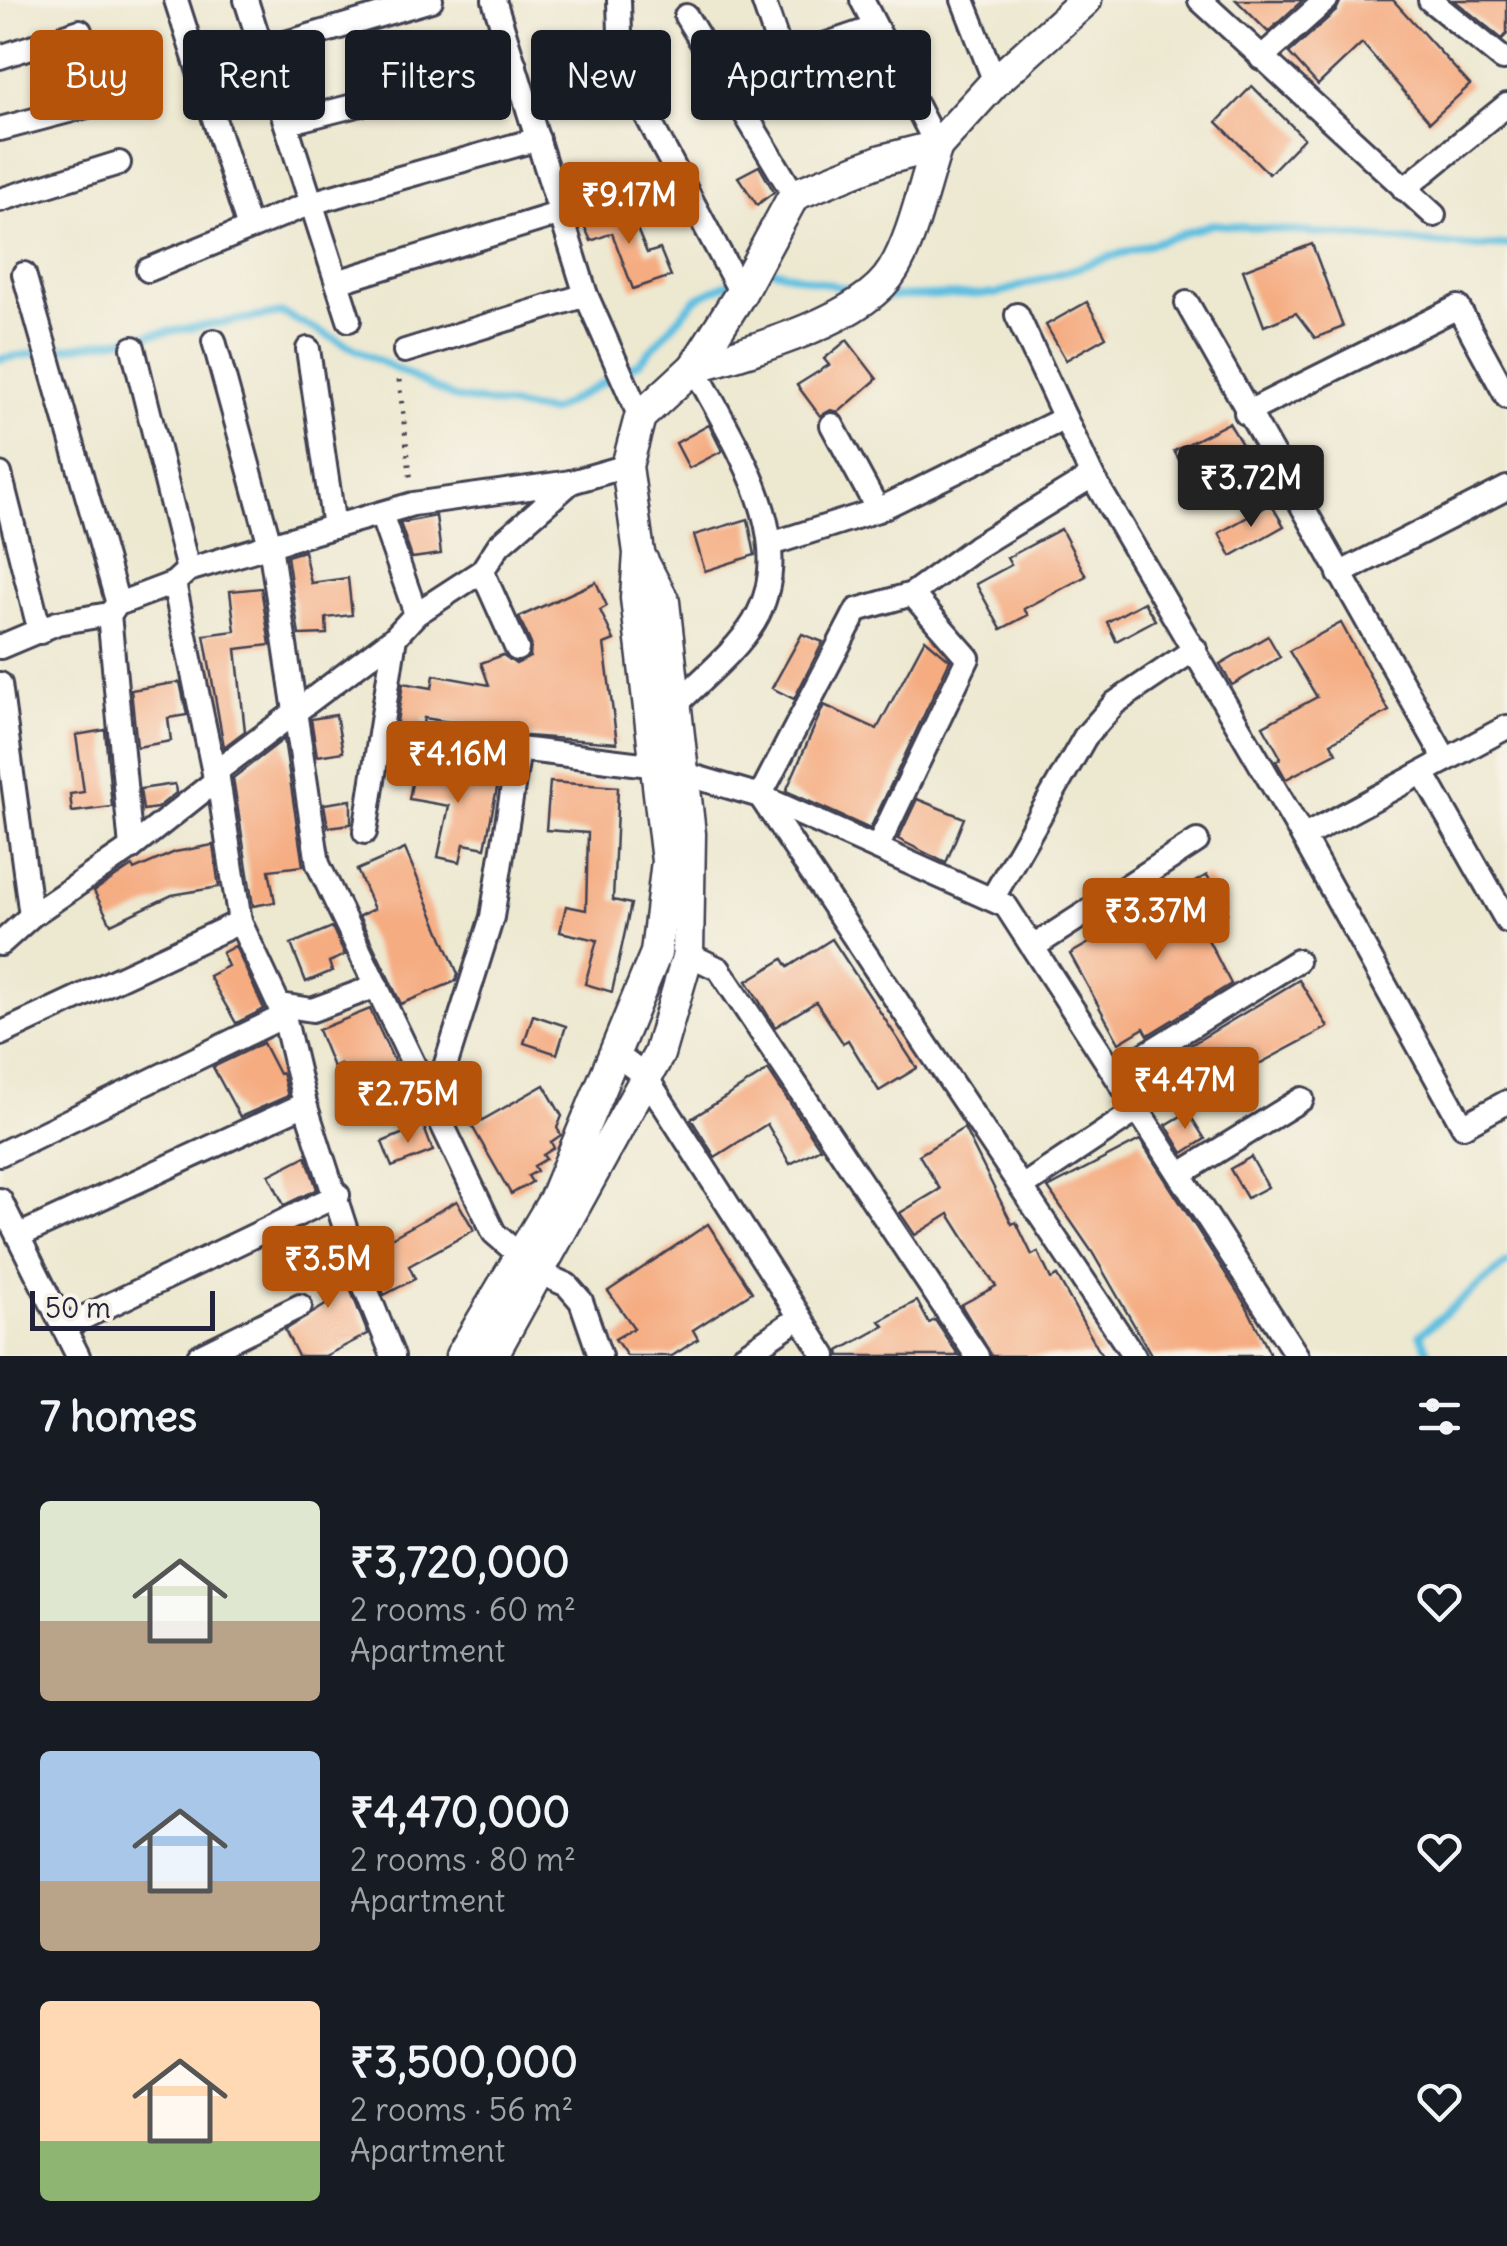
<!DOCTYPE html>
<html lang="en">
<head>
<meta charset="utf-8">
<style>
  body { margin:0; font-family:Delius,sans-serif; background:#20242c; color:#f1f3f6; height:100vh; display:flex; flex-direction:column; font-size:38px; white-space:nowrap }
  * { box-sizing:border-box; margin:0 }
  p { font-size:32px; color:#9ea1a6 }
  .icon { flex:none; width:55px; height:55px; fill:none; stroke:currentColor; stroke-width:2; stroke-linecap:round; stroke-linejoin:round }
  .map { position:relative; height:1356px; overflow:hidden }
  .drawer { display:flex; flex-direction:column; background:#171b24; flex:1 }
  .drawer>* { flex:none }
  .hud { position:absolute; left:30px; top:30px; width:1000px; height:90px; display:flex; gap:20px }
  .scale { position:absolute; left:30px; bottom:25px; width:185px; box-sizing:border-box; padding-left:10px; border:5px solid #22223b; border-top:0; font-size:28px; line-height:35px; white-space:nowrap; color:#22223b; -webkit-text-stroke:8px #f7f3e8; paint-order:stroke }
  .price { position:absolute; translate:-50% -85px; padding:0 22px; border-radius:10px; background:#b45309; color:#fff; font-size:32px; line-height:65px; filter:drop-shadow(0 2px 5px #0008) }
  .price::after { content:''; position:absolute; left:50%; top:60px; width:30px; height:22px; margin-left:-15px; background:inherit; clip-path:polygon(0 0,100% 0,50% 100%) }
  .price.selected { background:#222; color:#fff }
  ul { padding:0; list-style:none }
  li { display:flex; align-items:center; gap:30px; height:250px; padding:0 40px }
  li span { display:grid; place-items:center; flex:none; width:280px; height:200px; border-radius:10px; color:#555 }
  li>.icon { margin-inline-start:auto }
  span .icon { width:120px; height:120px; fill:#fffc; stroke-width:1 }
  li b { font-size:42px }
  h2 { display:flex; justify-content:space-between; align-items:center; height:120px; padding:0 40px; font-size:42px }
  .chip { padding:0 35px; border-radius:10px; background:#171b24; box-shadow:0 2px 8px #0004; font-size:35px; line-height:90px }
  .chip.selected { background:#b45309; color:#fff }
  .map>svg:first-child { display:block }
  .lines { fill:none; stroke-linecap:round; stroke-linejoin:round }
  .stream { stroke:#61c0e0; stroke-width:8 }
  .building { fill:#f5ac81 }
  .minor-casing { stroke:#404051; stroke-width:28 }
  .tertiary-casing { stroke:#404051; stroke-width:35 }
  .path { stroke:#404051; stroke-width:5; stroke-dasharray:2.5 8; stroke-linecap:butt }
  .minor { stroke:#fff; stroke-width:22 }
  .tertiary { stroke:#fff; stroke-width:30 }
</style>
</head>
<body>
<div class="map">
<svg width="1507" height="1356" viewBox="0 0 1507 1356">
  <rect width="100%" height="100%" fill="#f7f3e8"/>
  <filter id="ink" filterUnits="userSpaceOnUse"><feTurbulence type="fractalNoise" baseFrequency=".01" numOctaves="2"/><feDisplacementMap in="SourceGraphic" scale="20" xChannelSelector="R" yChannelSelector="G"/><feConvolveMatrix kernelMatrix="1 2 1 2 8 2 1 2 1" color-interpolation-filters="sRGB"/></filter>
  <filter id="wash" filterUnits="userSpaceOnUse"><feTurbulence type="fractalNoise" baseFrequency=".0048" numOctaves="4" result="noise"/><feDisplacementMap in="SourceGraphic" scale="40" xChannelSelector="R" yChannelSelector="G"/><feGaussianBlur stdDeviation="2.25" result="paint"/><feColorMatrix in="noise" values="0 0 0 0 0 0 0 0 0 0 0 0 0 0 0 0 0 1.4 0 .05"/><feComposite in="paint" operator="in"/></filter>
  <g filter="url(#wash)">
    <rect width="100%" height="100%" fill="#ede8d0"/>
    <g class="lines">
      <g class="stream">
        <polyline points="761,267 859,292"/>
        <polyline points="883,297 996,294 1212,224 1478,247 1507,245"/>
        <polyline points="0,359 282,313 455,398 550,412 640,362 697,298 731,282"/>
        <polyline points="1430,1356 1420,1334 1507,1263"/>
      </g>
    </g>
    <g id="blocks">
      <g class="building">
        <polygon points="1236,0 1303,0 1268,32"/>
        <polygon points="1341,0 1393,0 1470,85 1430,122 1362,43 1318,85 1289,53 1336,11"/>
        <polygon points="1454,0 1507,0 1507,34 1502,39"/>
        <polygon points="1252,86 1304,138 1269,174 1217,122"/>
        <polygon points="759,166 774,192 757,205 738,177"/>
        <polygon points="628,207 647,253 660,249 671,276 633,289 612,233 591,241 582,221"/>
        <polygon points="1312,244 1343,327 1315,338 1296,313 1264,326 1243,270"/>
        <polygon points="1087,302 1106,337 1066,360 1046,325"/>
        <polygon points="847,340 877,379 839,412 831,410 820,416 797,385 829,365 824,359"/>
        <polygon points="1229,423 1257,469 1202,499 1174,451"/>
        <polygon points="709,425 722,451 689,468 676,443"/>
        <polygon points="1271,504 1284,526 1231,556 1219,533"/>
        <polygon points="436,516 441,554 412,558 400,523"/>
        <polygon points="748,519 755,555 705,571 694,535"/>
        <polygon points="1061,529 1086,576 1024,609 1028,615 1001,629 976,584 1011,565 1007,558"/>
        <polygon points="304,551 311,583 348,578 352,615 326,618 327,634 299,635 287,556"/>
        <polygon points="596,582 607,606 600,610 614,640 604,644 617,743 514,735 507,740 502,758 459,764 468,725 424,718 416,759 392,754 403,683 432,688 434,675 489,685 481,663 503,655 516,664 530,657 531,644 519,617"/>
        <polygon points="261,588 270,645 236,649 245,731 224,747 204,635 235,631 230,591"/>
        <polygon points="1144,602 1155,620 1116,641 1107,622"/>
        <polygon points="1341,623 1389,711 1331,743 1336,753 1286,779 1276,761 1281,758 1263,726 1317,697 1289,651"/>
        <polygon points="802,634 823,642 794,699 772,688"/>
        <polygon points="1268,636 1280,657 1232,685 1220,664"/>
        <polygon points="925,639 950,660 870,829 786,791 824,705 877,729"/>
        <polygon points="180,682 187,715 168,718 171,741 137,747 131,690"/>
        <polygon points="336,715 343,752 317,756 311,719"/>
        <polygon points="105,730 112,807 72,812 70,794 84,792 76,735"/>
        <polygon points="284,739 303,866 269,870 275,902 253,906 233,778"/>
        <polygon points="415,767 499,778 485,848 464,844 460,862 438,857 449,806 409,799"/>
        <polygon points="550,782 618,787 613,900 631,904 612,992 585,984 597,940 560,932 566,906 586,910 588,833 546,830"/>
        <polygon points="175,784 176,793 157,808 143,810 140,789"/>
        <polygon points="917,799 964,818 946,863 898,839"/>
        <polygon points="351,800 351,824 328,827 324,804"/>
        <polygon points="213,845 219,887 172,895 111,924 94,891 132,866 134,870 175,852"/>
        <polygon points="405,849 458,974 456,981 401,1004 359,916 374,909 357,870"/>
        <polygon points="1207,875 1227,913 1202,928 1231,984 1148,1035 1144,1028 1119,1043 1070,954"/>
        <polygon points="332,927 345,955 329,962 332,971 306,982 291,944"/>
        <polygon points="832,939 917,1068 879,1091 848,1040 843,1043 816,1002 775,1027 747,981 783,959 788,967"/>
        <polygon points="235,946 264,1009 236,1023 209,976 228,966 222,953"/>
        <polygon points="1299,980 1328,1027 1242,1073 1244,1077 1192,1106 1164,1061"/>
        <polygon points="370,1009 401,1076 352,1095 340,1064 333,1067 318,1030"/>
        <polygon points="533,1015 566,1026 557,1054 524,1043"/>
        <polygon points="263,1043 279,1074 282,1073 288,1096 240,1117 213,1067"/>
        <polygon points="768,1070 820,1148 790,1164 767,1124 715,1157 691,1119"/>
        <polygon points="544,1085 562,1116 557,1128 561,1135 551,1142 554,1148 543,1155 546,1159 534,1166 537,1171 528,1176 532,1182 511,1194 472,1126"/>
        <polygon points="1188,1112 1205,1139 1183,1153 1166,1125"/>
        <polygon points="423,1125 433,1151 392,1167 382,1142"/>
        <polygon points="964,1128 1012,1224 1016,1222 1032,1255 1038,1252 1051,1279 1057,1276 1102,1356 992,1356 961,1305 996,1286 966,1241 949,1214 915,1235 900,1213 940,1189 919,1155"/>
        <polygon points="1140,1140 1247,1307 1271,1356 1152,1356 1092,1252 1048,1188"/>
        <polygon points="306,1156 317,1189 284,1205 269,1175"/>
        <polygon points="1251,1157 1268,1187 1247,1198 1230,1169"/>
        <polygon points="457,1201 474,1230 409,1266 415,1279 384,1295 368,1251"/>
        <polygon points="708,1224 752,1292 693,1330 698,1339 672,1356 627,1356 615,1339 634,1328 608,1291"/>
        <polygon points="333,1245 368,1334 325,1356 298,1356 285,1330 327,1304 304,1261"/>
        <polygon points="917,1301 929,1323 935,1320 959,1356 840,1356 839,1351 884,1326 880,1321"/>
      </g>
    </g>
  </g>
  <g filter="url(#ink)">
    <use href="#blocks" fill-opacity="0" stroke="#404051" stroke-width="2.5"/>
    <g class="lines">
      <g class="minor-casing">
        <g id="minor">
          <polyline points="176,0 249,228"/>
          <polyline points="246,0 349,320"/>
          <polyline points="494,0 586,295 640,417"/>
          <polyline points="619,0 621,68 741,293"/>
          <polyline points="763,0 783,59 874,28"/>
          <polyline points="862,0 937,146"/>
          <polyline points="963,0 995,82"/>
          <polyline points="1200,0 1434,215"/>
          <polyline points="1430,0 1503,59"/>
          <polyline points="686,16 794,195"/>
          <polyline points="262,50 431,0"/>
          <polyline points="0,57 80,31"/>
          <polyline points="1261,58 1326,0"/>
          <polyline points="286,123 515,65"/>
          <polyline points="0,129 129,95"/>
          <polyline points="1404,189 1507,105"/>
          <polyline points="0,200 119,163"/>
          <polyline points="148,270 311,203 538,139"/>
          <polyline points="24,274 118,604"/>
          <polyline points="337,282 561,213"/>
          <polyline points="1187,303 1446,760"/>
          <polyline points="1017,315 1092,476 1303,837 1463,1126 1507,1102"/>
          <polyline points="214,341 270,545 318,864 494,1233 540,1273 567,1285 581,1301 600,1356"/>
          <polyline points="133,348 188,570"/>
          <polyline points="308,349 334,527"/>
          <polyline points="405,351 586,295"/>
          <polyline points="1246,413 1458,307 1507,397"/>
          <polyline points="0,474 40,632"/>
          <polyline points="1092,476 976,547 912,594 857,610 760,796 1134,1356"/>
          <polyline points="878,510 1065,418"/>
          <polyline points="381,514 416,614"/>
          <polyline points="771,544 878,510 832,425"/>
          <polyline points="482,571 517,649"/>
          <polyline points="1339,574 1507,488"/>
          <polyline points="174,583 214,773"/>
          <polyline points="109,614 131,848"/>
          <polyline points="0,647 57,623 109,614 118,604 174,583 188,570 284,541 413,504 571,482"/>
          <polyline points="0,684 31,916"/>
          <path d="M675 706C700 680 735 653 754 622 803 539 732 441 694 367"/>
          <polyline points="1423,773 1507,921"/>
          <polyline points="365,832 395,637"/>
          <polyline points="1303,837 1507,727"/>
          <polyline points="877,848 968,658 912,594"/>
          <polyline points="992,899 1085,737 1115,703 1195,649"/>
          <polyline points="240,922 284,1016 305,1104"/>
          <polyline points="0,944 31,916 131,848 218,779 214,773 395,637 416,614 482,571 499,545 571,482 627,466"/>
          <polyline points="1033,947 1197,841"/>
          <polyline points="688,954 719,969 977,1356"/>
          <polyline points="0,1034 240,922 218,779"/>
          <polyline points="617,1055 646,1077 825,1356"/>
          <polyline points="1117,1072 1297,961"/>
          <polyline points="434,1102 492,917 519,749 658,766 760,796 1006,906 1297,1356"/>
          <polyline points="0,1154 284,1016 280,1005 312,1010 377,986"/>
          <polyline points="1182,1173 1302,1099"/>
          <polyline points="1022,1187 1139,1109"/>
          <polyline points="0,1200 78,1356"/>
          <polyline points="18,1236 305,1104 361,1277 393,1356"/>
          <polyline points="64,1327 338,1195"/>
          <polyline points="199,1356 300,1306"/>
          <polyline points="743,1356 800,1317"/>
        </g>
      </g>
      <g class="tertiary-casing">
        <g id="tertiary">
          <path d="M694 367C747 352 864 320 893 270 913 238 924 183 937 146"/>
          <polyline points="461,1356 554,1200 656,953 667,861 636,598 639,553 627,466 640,417 694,367 741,293 794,195 882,160 937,146 995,82 1086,0"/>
          <polyline points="492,1356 659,1054 688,954 690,834 664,602 640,556"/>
        </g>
      </g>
      <polyline class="path" points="399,380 411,482"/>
      <use href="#minor" class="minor"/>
      <use href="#tertiary" class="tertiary"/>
    </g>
  </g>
</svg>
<div class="scale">50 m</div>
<b class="price" style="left:629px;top:247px">₹9.17M</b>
<b class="price selected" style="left:1251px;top:530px">₹3.72M</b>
<b class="price" style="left:458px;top:806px">₹4.16M</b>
<b class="price" style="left:1156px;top:963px">₹3.37M</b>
<b class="price" style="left:1185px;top:1132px">₹4.47M</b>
<b class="price" style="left:408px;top:1146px">₹2.75M</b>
<b class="price" style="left:328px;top:1311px">₹3.5M</b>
<div class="hud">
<a class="chip selected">Buy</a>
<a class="chip">Rent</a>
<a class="chip">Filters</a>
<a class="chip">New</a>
<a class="chip">Apartment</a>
</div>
</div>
<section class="drawer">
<h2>7 homes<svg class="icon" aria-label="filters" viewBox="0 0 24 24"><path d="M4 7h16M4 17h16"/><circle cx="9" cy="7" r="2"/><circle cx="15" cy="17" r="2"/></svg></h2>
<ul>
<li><span style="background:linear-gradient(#dfe7d0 60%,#b9a48a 0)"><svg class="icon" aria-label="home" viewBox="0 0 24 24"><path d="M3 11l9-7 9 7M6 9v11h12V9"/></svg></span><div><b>₹3,720,000</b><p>2 rooms · 60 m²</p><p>Apartment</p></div><svg class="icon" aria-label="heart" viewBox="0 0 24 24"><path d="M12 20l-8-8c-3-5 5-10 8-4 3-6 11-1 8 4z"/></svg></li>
<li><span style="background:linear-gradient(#a9c7e8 65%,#b9a48a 0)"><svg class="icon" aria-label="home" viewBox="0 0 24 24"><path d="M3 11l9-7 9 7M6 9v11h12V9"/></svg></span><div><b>₹4,470,000</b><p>2 rooms · 80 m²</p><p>Apartment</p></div><svg class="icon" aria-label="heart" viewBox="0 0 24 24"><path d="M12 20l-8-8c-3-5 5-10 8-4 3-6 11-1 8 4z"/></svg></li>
<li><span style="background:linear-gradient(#ffd9b3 70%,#8fb573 0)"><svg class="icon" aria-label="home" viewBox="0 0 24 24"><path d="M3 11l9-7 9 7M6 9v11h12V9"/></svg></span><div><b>₹3,500,000</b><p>2 rooms · 56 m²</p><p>Apartment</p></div><svg class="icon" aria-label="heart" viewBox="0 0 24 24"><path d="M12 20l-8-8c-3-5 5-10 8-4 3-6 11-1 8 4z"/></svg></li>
</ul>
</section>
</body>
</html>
